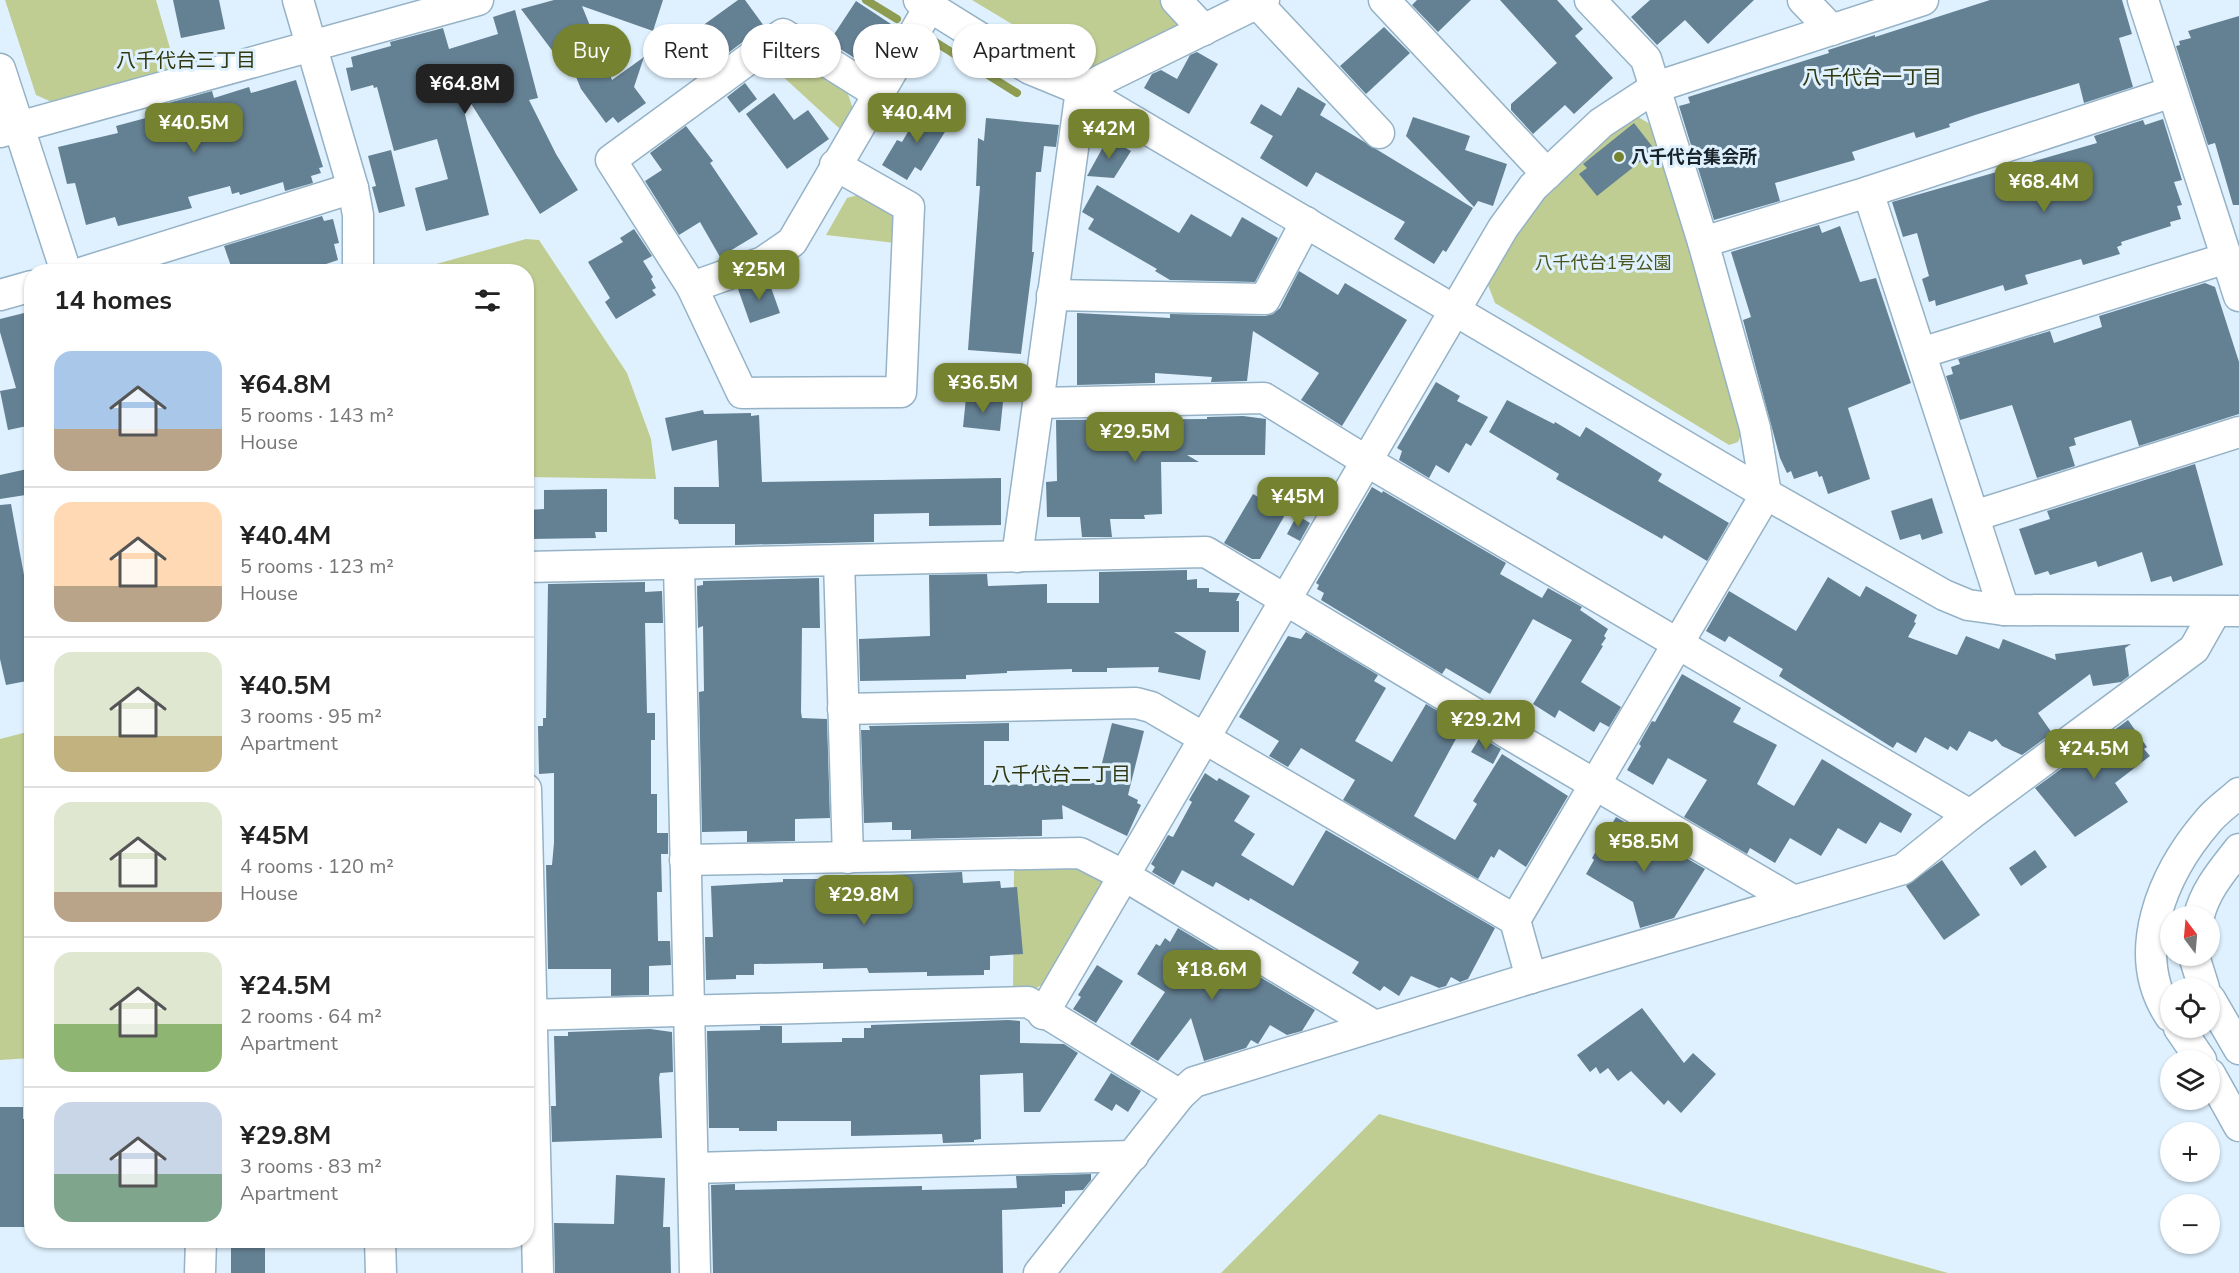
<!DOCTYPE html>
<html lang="en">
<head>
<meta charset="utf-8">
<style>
  body { margin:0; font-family:"Nunito Sans","Noto Sans JP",sans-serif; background:#f2f2f2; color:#222; height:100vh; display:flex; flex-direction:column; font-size:22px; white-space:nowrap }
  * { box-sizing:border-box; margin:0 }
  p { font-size:20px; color:#767676 }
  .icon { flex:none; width:33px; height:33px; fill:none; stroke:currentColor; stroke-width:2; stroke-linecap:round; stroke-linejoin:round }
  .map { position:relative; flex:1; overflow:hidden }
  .panel { position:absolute; left:24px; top:264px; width:510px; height:984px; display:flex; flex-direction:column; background:#fff; border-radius:24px; box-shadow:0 2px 4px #0004 }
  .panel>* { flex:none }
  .banner { position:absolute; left:552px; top:24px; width:570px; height:54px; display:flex; gap:12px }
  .needle { width:39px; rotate:344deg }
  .buttons { position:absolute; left:2160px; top:906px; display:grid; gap:12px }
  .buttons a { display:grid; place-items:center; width:60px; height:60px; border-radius:50%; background:#fff; box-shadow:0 2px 4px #0004; font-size:30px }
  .price { position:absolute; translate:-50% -51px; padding:0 14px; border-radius:12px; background:#758331; color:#fff; font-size:20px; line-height:39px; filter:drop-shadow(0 2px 3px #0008) }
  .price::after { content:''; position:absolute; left:50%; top:36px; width:18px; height:14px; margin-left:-9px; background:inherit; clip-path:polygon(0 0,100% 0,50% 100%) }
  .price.active { background:#222; color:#fff }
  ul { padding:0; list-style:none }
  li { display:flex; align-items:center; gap:18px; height:150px; padding:0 30px }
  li+li { border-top:2px solid #e0e0e0 }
  li span { display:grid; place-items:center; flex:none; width:168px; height:120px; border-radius:18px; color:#555 }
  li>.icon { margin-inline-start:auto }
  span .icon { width:72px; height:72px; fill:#fffc; stroke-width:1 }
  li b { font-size:26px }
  h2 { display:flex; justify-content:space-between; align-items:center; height:72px; padding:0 30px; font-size:26px }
  .tag { padding:0 21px; border-radius:27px; background:#fff; box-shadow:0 2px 4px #0004; font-size:21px; line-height:54px }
  .tag.active { background:#758331; color:#fff }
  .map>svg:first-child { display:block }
  .green { fill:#c0cd92 }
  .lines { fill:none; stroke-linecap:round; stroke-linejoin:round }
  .stream { stroke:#8e9c51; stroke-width:8 }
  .building { fill:#648093 }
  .minor-casing { stroke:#95b2c6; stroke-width:33 }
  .minor { stroke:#fff; stroke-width:30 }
  .poi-dot { fill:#758331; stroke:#dff1fe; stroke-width:2 }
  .labels { text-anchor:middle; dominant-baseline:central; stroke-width:6; stroke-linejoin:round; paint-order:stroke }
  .poi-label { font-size:18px; font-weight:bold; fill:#18232b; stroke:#dff1fe; text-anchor:start }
  .park-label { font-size:18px; fill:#4b551e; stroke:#dff1fe }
  .neighbourhood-label { font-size:20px; fill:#313810; stroke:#dff1fe }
</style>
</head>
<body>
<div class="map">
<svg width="2239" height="1273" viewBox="0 0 2239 1273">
  <rect width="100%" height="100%" fill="#dff1fe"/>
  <g class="green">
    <polygon points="5,0 156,0 176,69 54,103 36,95"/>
    <polygon points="972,0 1161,0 1182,23 1106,67 1083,67"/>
    <polygon points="795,55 846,88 853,109 840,129 767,62 774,58"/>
    <path d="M1635 115 1658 129 1742 432 1738 442 1729 445 1495 303 1488 285C1497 268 1505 248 1516 231 1545 189 1593 143 1635 115Z"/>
    <polygon points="868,192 892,206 899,226 895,243 826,235 847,198"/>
    <polygon points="526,239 539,240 627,373 651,439 656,479 527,477 526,272 411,271"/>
    <polygon points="31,731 31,1058 0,1060 0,739"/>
    <polygon points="1079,863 1100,873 1103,888 1052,978 1032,991 1013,989 1014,866"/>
    <polygon points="1379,1114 1948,1273 1221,1273"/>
  </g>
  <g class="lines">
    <g class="stream">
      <polyline points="866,0 897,19"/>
      <polyline points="932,40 1017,93"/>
    </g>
  </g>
  <g class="building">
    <polygon points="173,0 219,0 225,29 181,38"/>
    <polygon points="554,0 663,0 653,31 582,6 612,80 644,57 634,87 646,103 618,123 613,117 606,123 581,89 565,50 554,53 521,9"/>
    <polygon points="738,0 745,0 764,26 728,53 723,46 686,72 669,47 690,32 691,34"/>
    <polygon points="1417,0 1471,0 1438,32 1412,5"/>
    <polygon points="1500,0 1557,0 1583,29 1575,36 1613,78 1574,114 1565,105 1533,134 1511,110 1511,104 1557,63"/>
    <polygon points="1650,0 1754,0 1708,44 1685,20 1657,45 1631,17"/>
    <polygon points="1990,0 2122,0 2132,34 2119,38 2133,87 2084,103 2079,83 1975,115 1949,124 1950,127 1916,138 1914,132 1852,152 1855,160 1775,183 1780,201 1714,220 1679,106 1690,103 1688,97 1829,53 1828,50 1875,35 1875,37"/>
    <polygon points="856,1 894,26 883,43 880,40 864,64 829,42"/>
    <polygon points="515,10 538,98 529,100 556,154 578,190 540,214 457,81 489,215 426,231 415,188 448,179 437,139 394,151 377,87 374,88 373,85 351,91 346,68 353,67 351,57 391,46 390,42 443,28 449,49 498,34 493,17"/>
    <polygon points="2239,16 2239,205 2233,205 2215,143 2208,145 2176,46 2180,45 2179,41 2191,38 2188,31"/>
    <polygon points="1384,27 1410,53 1366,94 1340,66"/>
    <polygon points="1197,52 1218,64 1189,114 1144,88 1152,74 1161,70 1177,79 1190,55"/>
    <polygon points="296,80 323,167 319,168 321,173 311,176 313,183 285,191 283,182 240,195 239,192 232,194 230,186 188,197 192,208 118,226 115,217 86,225 75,183 67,184 58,147 118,133 116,126 157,115 154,107 212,91 214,98 249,87 251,93"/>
    <polygon points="745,83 757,99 739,113 727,97"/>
    <polygon points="1298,87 1326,104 1320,115 1473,208 1446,252 1443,250 1434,264 1394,239 1405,222 1316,172 1307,187 1260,158 1273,136 1250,123 1261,104 1281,116"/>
    <polygon points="774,93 794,120 808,110 829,139 787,169 746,114"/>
    <polygon points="923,106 951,122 921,171 915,167 907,180 882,165 897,140 902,142"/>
    <polygon points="1413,117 1470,136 1465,150 1507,164 1493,206 1478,201 1474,207 1406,136"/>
    <polygon points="986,118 1059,125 1056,147 1044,146 1041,172 1036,172 1032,252 1034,252 1021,354 968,350 980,186 976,186 978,138 984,141"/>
    <polygon points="2163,119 2182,180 2174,182 2182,205 2177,206 2181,219 2170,222 2171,226 2121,242 2122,245 2117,247 2120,254 2083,265 2081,259 2025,275 2028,284 2005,291 2003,285 1936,306 1935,300 1929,302 1922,279 1929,276 1917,233 1903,237 1892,202 2097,143 2094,136 2143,120 2145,125"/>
    <polygon points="1634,123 1655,150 1597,196 1579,174 1587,168 1583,164"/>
    <polygon points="686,126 713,161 710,163 758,234 720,257 700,222 679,235 645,181 662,170 650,153"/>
    <polygon points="1108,138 1131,151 1114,178 1087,176"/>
    <polygon points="391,150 405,206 379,213 372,187 376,186 368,156"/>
    <polygon points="1097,185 1179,233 1191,214 1231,237 1242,217 1278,238 1255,282 1170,280 1155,271 1157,269 1088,229 1094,219 1082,212"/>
    <polygon points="322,216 324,221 333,219 339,243 334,244 338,260 302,272 233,272 224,246"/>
    <polygon points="1819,225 1822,233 1840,226 1860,282 1876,278 1911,383 1848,408 1870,479 1828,494 1822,476 1819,477 1817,471 1794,479 1791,471 1787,473 1780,458 1743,320 1751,317 1731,252"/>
    <polygon points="634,229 652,256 643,261 653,277 651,279 656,288 652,290 656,295 616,319 605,302 610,298 588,262 623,242 620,238"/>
    <polygon points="1299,271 1338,295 1345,283 1407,320 1342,426 1301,400 1319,373 1253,331 1247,381 1211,382 1212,377 1155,373 1155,383 1077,385 1077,313 1170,318 1170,314 1265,316 1273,314 1280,308"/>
    <polygon points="768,279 780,313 750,323 738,289"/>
    <polygon points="2205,283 2215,287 2239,362 2239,414 2139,446 2131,420 2074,438 2076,445 2069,447 2075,466 2037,478 2012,405 1960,420 1946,376 1953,374 1951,367 1960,364 1958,359 2050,331 2054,343 2102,327 2099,316"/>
    <polygon points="32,311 32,425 8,430 0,391 16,388 0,332 0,319"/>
    <polygon points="1436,382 1460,396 1457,401 1488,417 1471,446 1466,443 1449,473 1436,465 1429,478 1399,460 1402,451 1397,448"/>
    <polygon points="966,398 1003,402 1000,431 963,427"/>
    <polygon points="1507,400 1554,424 1555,422 1580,437 1586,427 1662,474 1658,481 1729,523 1707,561 1664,535 1662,539 1556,479 1559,474 1489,432"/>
    <polygon points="703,410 704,414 751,413 751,416 759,415 762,482 1001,478 1001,525 929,526 929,513 874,514 874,542 735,545 735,524 679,524 678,520 674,519 674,487 719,487 717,440 672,451 665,418"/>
    <polygon points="1243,416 1266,419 1265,455 1187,455 1199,462 1161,462 1162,514 1144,515 1145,519 1110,519 1112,537 1082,537 1080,517 1047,517 1046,482 1057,481 1056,420 1207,419 1207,417"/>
    <polygon points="2195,464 2223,565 2173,582 2171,576 2151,582 2142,552 2098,567 2096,561 2050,575 2048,571 2035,575 2019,529 2050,519 2047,511"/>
    <polygon points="32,468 32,494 0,499 0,475"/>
    <polygon points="1372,487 1382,493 1383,491 1506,563 1500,574 1542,598 1548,588 1582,607 1580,610 1608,629 1604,636 1606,638 1601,645 1603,646 1581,682 1621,707 1609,727 1600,722 1594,732 1559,710 1555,718 1533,704 1572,640 1533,619 1490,694 1446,668 1442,674 1321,600 1324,593 1317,589 1319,585 1316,583"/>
    <polygon points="607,489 607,532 595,532 596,538 529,539 528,510 544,509 544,490"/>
    <polygon points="1253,494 1286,513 1260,559 1252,559 1224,543"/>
    <polygon points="1932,498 1943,533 1922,540 1920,534 1900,540 1891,511"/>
    <polygon points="11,504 26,586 28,590 32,589 32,680 6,685 0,659 0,505"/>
    <polygon points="1297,515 1310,523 1300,541 1287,534"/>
    <polygon points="1187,570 1187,580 1197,579 1197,588 1209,588 1209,592 1240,593 1236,601 1239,601 1239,632 1174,632 1206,651 1200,680 1158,672 1159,667 1107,668 1107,672 1072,672 1072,669 1007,671 1007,673 966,675 966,679 860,681 859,639 930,636 929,575 987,574 988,586 1047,584 1047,603 1099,603 1099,572"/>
    <polygon points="1828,577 1860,597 1866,586 1917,615 1914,622 1916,623 1908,637 1957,655 1966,636 1999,649 2003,639 2056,660 2055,654 2131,644 2125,648 2129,676 2121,682 2093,686 2090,674 2038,713 2052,733 2022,755 2002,746 1996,739 1992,742 1969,731 1957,751 1950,746 1948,750 1925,737 1916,753 1897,742 1893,748 1779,676 1783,669 1729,636 1725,642 1706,631 1729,591 1796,631"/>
    <polygon points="819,578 820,628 802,628 801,712 802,718 827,719 830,818 795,819 795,841 747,842 747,831 702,832 699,692 704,691 703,626 698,628 697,586 703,585 703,581"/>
    <polygon points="645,582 645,592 662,591 663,623 645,623 647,713 655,713 655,740 651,740 651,794 657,794 657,833 668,833 668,854 661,854 662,892 657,892 658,941 670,941 671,965 649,966 649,995 611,996 611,969 548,969 546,865 552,865 554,843 554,773 539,774 538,726 543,726 543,718 546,718 548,584"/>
    <polygon points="1306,632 1378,675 1374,681 1386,688 1355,741 1392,762 1426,704 1463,726 1414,816 1455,840 1477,804 1473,801 1502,754 1568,796 1526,867 1499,849 1494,858 1491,856 1478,879 1343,800 1355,780 1301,748 1288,767 1269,756 1279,741 1239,717 1288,636 1301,639"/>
    <polygon points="1682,674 1741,708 1733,722 1777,745 1757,784 1794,806 1822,759 1912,814 1901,833 1880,822 1866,844 1838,828 1821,856 1790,838 1775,863 1750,848 1747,854 1684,817 1707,780 1668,758 1653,785 1627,770 1641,746 1639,744 1652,721 1655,722"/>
    <polygon points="2128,720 2147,747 2144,749 2150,756 2115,783 2128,802 2075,837 2035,788"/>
    <polygon points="1009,723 1009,741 984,741 984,785 1097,783 1112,723 1144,731 1128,795 1138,800 1137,803 1141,805 1127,836 1062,805 1063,819 1042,820 1042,836 911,839 911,830 892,830 892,822 864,823 861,730 870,730 869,726"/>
    <polygon points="1480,737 1501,749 1493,764 1471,752"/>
    <polygon points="1205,773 1217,781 1219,778 1250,796 1234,821 1255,834 1241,855 1293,886 1326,830 1495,928 1468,979 1460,982 1451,977 1446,986 1439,988 1411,976 1399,996 1384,986 1380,991 1352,973 1359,962 1250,898 1249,901 1216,882 1213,887 1182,870 1174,885 1152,872 1155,867 1151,864 1168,835 1173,837 1192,802 1189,800"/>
    <polygon points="1616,817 1705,869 1674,918 1640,928 1633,902 1586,874 1594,860 1592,858"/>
    <polygon points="2035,850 2047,867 2021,886 2009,868"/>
    <polygon points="1942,860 1980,915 1944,940 1906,886"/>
    <polygon points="962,872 963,883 1000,881 1001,888 1017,887 1023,954 990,956 990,970 984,970 984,975 927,976 927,972 869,973 867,968 823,969 823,963 754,964 754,975 736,975 736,979 706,980 705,937 713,937 711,886 783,882 783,879 838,879 839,898 891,895 890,875"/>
    <polygon points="1178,928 1315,1010 1302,1031 1287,1035 1270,1025 1258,1044 1251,1040 1246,1048 1204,1061 1191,1018 1158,1061 1130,1044 1165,992 1137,974 1156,944 1160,946 1165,938 1170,942"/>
    <polygon points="1097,965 1123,981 1096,1023 1073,1009 1081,997 1078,995"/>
    <polygon points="1642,1008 1684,1063 1693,1053 1716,1074 1681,1113 1668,1100 1664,1105 1631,1071 1618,1081 1608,1068 1600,1074 1596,1067 1590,1072 1577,1055"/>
    <polygon points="1008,1020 1020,1021 1020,1043 1064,1044 1078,1053 1040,1112 1024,1112 1023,1073 980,1075 981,1139 974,1140 974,1142 943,1143 942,1134 851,1136 851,1121 777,1121 777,1131 739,1131 739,1128 709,1128 707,1031 760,1030 760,1026 782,1026 782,1043 842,1042 842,1038 864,1038 864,1028 871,1028 871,1025"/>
    <polygon points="650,1029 672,1032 673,1072 660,1073 659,1078 662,1138 552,1142 551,1106 556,1106 554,1036 568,1036 568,1032"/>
    <polygon points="1111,1073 1141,1091 1128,1112 1116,1104 1112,1111 1094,1100"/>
    <polygon points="0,1107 23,1107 23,1119 32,1119 31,1227 0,1227"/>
    <polygon points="1091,1174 1091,1180 1083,1190 1065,1191 1065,1204 1062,1204 1062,1207 1002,1210 1003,1273 713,1273 711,1185 735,1184 735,1190 922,1186 922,1190 1017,1188 1016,1176"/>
    <polygon points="616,1175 665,1178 663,1227 670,1227 671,1273 555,1273 554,1223 614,1224"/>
    <rect x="231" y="1240" width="34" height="33"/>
  </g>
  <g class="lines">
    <g class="minor-casing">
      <g id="minor">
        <polyline points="298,0 353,188 358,215 358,272"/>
        <polyline points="919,0 1030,69 1081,90 1766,494 1944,595 1968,605 2004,610 2239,611"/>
        <polyline points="1176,0 1204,30"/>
        <polyline points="1384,0 1547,174"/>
        <polyline points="1803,0 1832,30"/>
        <polyline points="2143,0 2239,296"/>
        <polyline points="1257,3 1379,133"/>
        <polyline points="0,69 66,272"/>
        <polyline points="1081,90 1264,0"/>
        <polyline points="877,93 783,34 611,160 692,287 763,262 792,242 930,6"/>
        <polyline points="0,132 478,0"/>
        <polyline points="1868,192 2004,610"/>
        <polyline points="1703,242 1868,192 2172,92"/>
        <polyline points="84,272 353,188"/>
        <polyline points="692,287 742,393 901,392 909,207 835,165"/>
        <polyline points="0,295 32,286"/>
        <polyline points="1052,295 1265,299 1306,222"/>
        <polyline points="1921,353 2227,258"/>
        <polyline points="1039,403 1264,398 1368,462 1970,815"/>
        <polyline points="1974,516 2239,432"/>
        <polyline points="1017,557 1081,90"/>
        <polyline points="839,561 848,858"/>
        <polyline points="679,565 695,1273"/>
        <polyline points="526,567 1206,552 1514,737 1794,901"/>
        <polyline points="843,709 1136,703 1151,707 1515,920 1531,978"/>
        <polyline points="526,789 538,1273"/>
        <polyline points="685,860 1080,853 1125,876 1375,1026"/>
        <path d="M2199 916C2205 890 2223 870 2239 849"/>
        <polyline points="1515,920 1766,494 1755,428 1703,242 1646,59 1590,0"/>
        <polyline points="2194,956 2204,988"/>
        <polyline points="2210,999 2239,1049"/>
        <polyline points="1043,1014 1503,228 1533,187 1601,123 1656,87 1923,0"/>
        <polyline points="526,1015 1028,1002 1180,1095"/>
        <path d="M2170 1016C2128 953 2163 873 2208 821 2216 811 2229 802 2239 793"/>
        <polyline points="2179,1028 2201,1060"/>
        <polyline points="2210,1074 2239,1126"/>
        <polyline points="694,1168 1133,1156"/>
        <polyline points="380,1240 381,1273"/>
        <polyline points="200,1273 201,1240"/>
        <polyline points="1039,1273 1180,1095 1194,1082 1531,978 1903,869 1970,815 2194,649 2215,612"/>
      </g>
    </g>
    <use href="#minor" class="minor"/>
  </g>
  <circle class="poi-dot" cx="1619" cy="157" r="6"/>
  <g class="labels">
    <g class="poi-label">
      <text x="1631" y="157">八千代台集会所</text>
    </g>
    <g class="park-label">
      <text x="1603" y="263">八千代台1号公園</text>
    </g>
    <g class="neighbourhood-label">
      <text x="186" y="60">八千代台三丁目</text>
      <text x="1872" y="77">八千代台一丁目</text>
      <text x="1061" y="774">八千代台二丁目</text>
    </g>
  </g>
</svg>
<div class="buttons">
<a><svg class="needle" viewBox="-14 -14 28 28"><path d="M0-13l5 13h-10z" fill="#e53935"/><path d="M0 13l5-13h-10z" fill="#767676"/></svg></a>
<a><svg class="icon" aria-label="locate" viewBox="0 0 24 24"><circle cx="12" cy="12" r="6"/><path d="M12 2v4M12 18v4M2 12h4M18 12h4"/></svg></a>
<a><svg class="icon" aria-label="layers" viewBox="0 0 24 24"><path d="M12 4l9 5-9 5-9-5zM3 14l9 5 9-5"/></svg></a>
<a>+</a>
<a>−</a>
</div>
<b class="price active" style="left:465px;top:115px">¥64.8M</b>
<b class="price" style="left:917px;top:144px">¥40.4M</b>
<b class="price" style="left:194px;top:154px">¥40.5M</b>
<b class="price" style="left:1109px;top:160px">¥42M</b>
<b class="price" style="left:2044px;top:213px">¥68.4M</b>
<b class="price" style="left:759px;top:301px">¥25M</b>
<b class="price" style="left:983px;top:414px">¥36.5M</b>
<b class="price" style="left:1135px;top:463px">¥29.5M</b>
<b class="price" style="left:1298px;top:528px">¥45M</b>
<b class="price" style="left:1486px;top:751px">¥29.2M</b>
<b class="price" style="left:2094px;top:780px">¥24.5M</b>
<b class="price" style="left:1644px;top:873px">¥58.5M</b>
<b class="price" style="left:864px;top:926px">¥29.8M</b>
<b class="price" style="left:1212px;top:1001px">¥18.6M</b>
<div class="banner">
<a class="tag active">Buy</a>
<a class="tag">Rent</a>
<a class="tag">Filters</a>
<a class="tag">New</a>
<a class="tag">Apartment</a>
</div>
<section class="panel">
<h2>14 homes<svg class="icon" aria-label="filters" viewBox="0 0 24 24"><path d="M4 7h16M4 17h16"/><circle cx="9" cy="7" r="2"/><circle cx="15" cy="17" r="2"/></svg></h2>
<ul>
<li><span style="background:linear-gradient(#a9c7e8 65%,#b9a48a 0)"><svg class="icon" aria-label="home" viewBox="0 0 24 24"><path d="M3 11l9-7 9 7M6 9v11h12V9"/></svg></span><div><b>¥64.8M</b><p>5 rooms · 143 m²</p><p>House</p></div></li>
<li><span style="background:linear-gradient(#ffd9b3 70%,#b9a48a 0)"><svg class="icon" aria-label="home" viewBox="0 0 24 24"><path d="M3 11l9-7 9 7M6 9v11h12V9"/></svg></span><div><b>¥40.4M</b><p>5 rooms · 123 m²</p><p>House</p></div></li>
<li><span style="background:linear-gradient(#dfe7d0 70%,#c2b280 0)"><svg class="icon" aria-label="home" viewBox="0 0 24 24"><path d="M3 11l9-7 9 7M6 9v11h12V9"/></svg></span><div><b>¥40.5M</b><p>3 rooms · 95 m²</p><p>Apartment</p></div></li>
<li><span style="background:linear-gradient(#dfe7d0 75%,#b9a48a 0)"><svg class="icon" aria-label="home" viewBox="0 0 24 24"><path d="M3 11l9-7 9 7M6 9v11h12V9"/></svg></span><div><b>¥45M</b><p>4 rooms · 120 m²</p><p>House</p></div></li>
<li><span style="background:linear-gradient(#dfe7d0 60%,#8fb573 0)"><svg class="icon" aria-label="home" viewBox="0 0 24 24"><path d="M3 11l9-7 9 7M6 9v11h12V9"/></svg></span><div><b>¥24.5M</b><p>2 rooms · 64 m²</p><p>Apartment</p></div></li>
<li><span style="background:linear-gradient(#c9d6e8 60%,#7fa58c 0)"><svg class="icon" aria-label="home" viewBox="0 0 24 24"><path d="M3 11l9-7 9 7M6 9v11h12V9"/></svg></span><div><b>¥29.8M</b><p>3 rooms · 83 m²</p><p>Apartment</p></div></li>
</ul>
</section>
</div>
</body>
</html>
